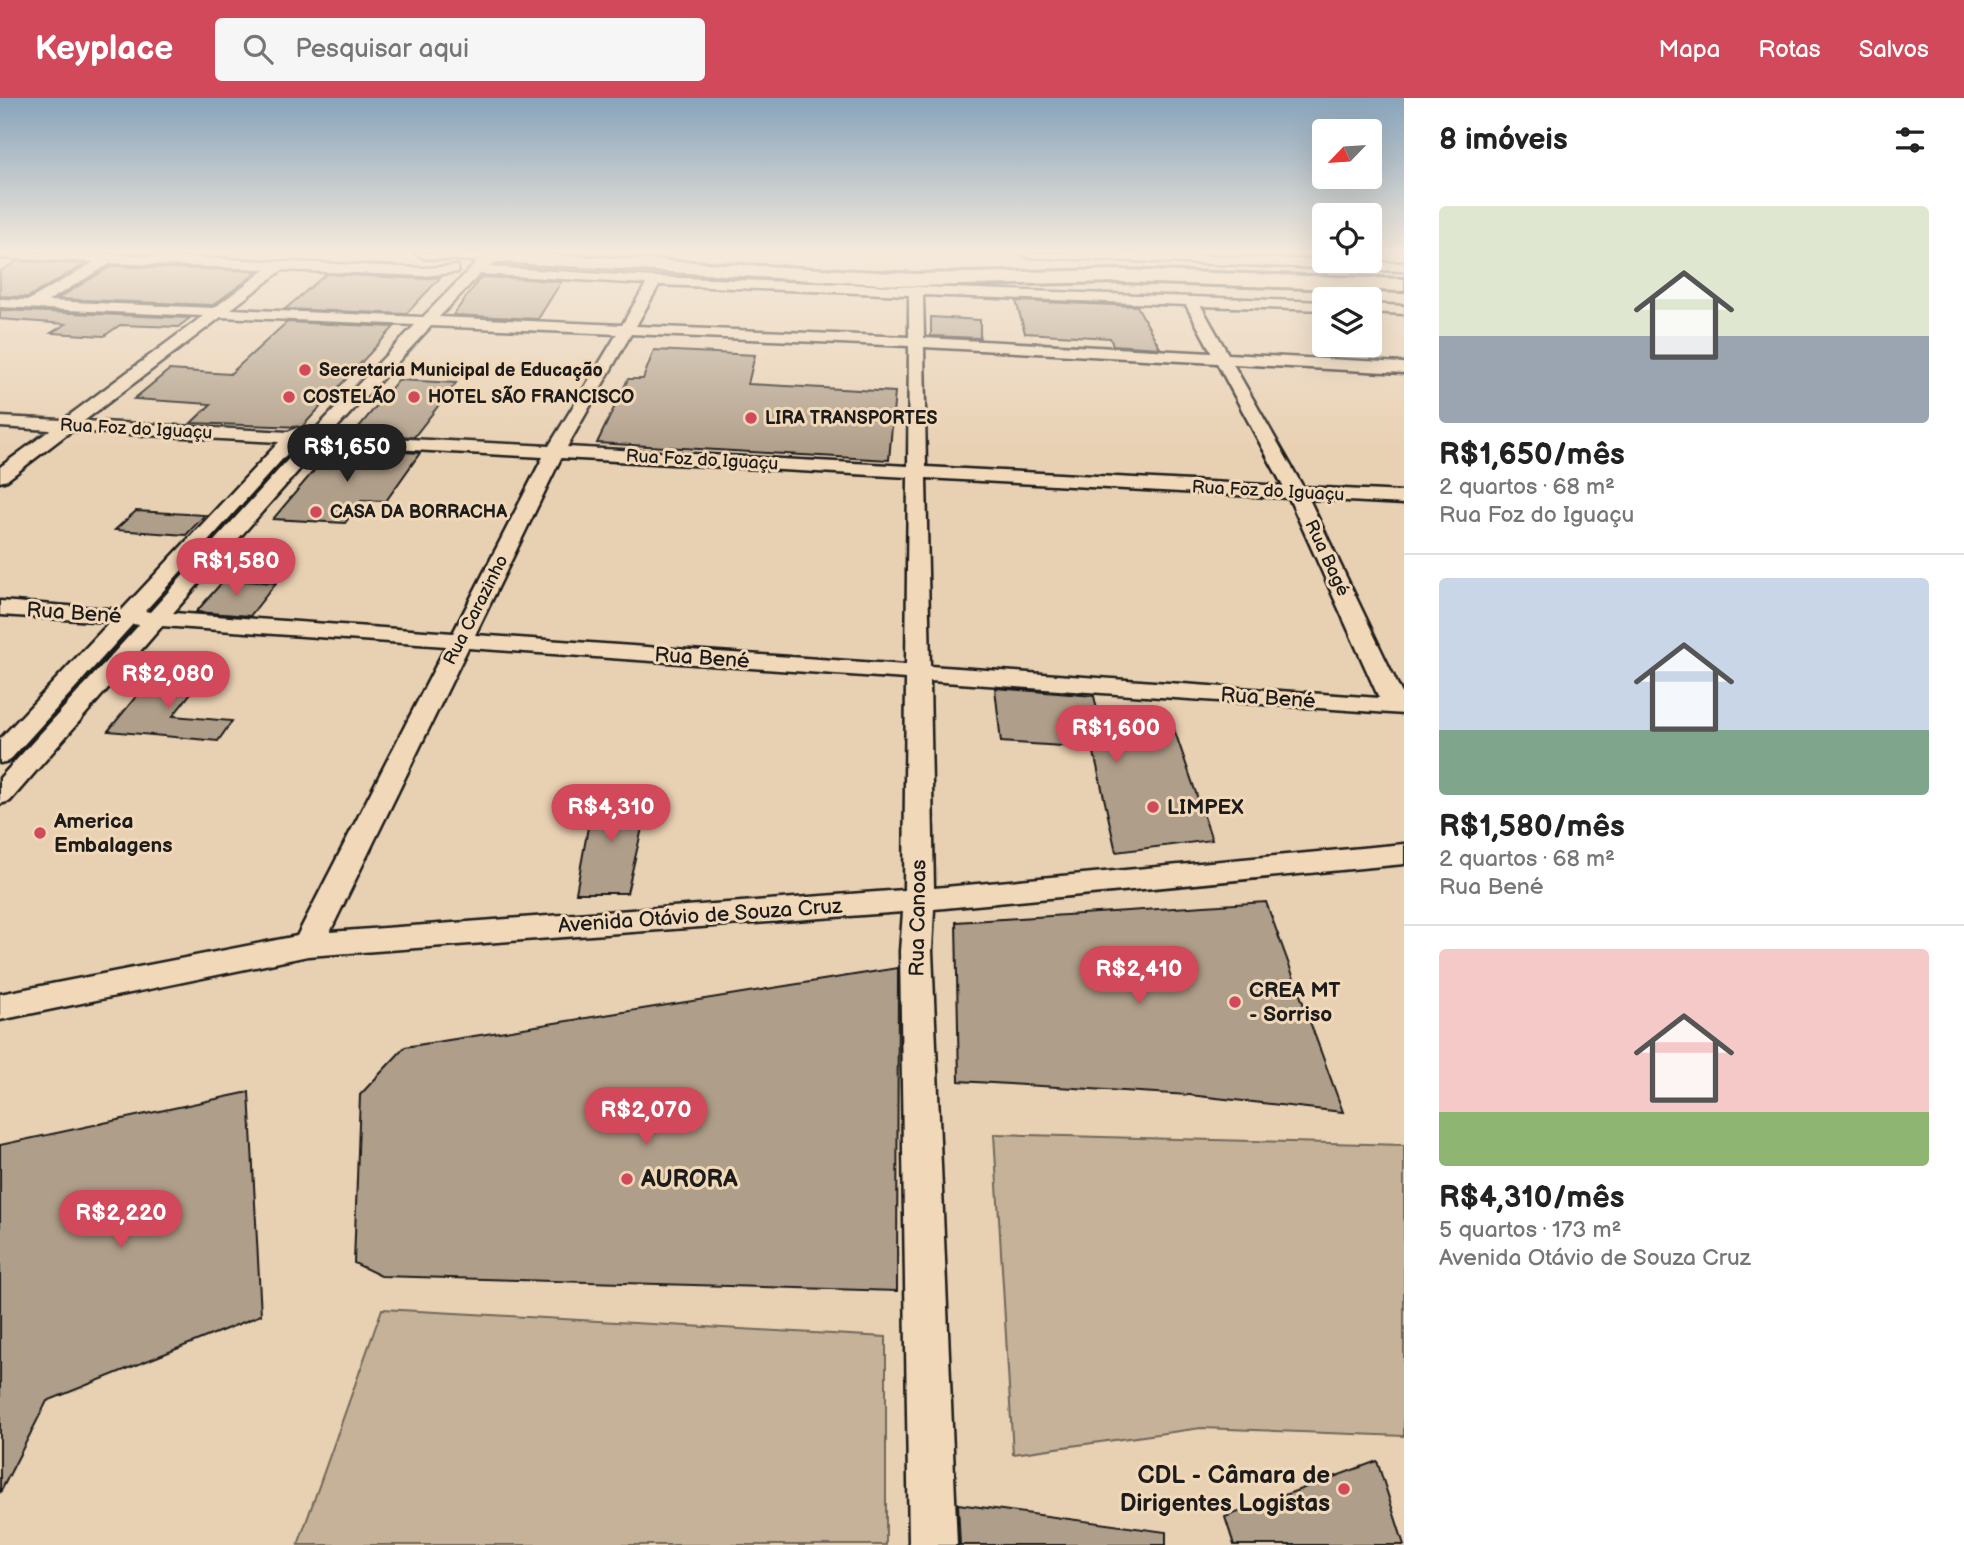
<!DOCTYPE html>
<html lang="pt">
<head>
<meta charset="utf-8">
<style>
  body { margin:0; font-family:"Balsamiq Sans",sans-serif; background:#f6f6f6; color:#222; height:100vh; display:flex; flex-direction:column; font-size:26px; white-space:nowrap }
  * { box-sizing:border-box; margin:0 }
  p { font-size:23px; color:#767676 }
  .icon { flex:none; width:38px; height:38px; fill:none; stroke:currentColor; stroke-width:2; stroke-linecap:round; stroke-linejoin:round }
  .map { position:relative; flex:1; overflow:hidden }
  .panel { display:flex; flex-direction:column; background:#fff; width:560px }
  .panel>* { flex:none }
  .needle { width:46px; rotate:245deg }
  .tools { position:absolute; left:1312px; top:21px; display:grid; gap:14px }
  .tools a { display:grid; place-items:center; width:70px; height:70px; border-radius:7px; background:#fff; box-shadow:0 7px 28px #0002; font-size:35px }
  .price { position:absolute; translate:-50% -60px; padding:0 16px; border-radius:24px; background:#d1495b; color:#fff; font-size:23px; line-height:46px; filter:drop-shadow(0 2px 4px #0008) }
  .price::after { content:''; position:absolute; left:50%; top:42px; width:21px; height:16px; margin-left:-10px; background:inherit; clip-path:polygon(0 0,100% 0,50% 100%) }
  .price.current { background:#222; color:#fff }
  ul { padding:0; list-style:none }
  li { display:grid; align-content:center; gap:14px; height:371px; padding:0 35px }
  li+li { border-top:2px solid #e0e0e0 }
  li span { display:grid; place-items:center; height:217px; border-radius:7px; color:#555 }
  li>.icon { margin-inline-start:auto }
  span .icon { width:126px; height:126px; fill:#fffc; stroke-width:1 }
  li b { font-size:30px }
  h2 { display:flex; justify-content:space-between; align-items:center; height:84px; padding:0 35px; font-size:30px }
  header { display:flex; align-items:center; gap:42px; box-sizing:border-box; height:98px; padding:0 35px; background:#d1495b; color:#fff }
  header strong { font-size:33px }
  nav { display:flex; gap:38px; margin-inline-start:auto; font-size:24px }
  .search { width:490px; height:63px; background:#f6f6f6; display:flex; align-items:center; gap:18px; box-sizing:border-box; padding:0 24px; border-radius:7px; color:#767676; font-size:26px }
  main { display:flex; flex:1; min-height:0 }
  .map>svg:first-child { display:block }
  .green { fill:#c6b299; stroke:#71675a; stroke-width:2 }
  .building { fill:#af9e89; stroke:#1c1c1c; stroke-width:2 }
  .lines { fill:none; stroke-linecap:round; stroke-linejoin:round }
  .minor-casing { stroke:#1c1c1c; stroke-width:5 }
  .highway-casing { stroke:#1c1c1c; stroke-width:6 }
  .minor { fill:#f0d8b8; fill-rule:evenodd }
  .highway { fill:#f0d8b8; fill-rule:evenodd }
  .poi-dot { fill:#d1495b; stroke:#f0d8b8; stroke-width:2.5 }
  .labels { text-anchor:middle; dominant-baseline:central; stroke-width:6; stroke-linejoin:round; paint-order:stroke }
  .far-poi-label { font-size:18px; font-weight:bold; fill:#1c1c1c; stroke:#f0d8b8; text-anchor:start }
  .far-street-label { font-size:18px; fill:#1c1c1c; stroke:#f0d8b8 }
  .street-label { font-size:21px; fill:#1c1c1c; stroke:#f0d8b8 }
  .poi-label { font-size:21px; font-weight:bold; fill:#1c1c1c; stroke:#f0d8b8; text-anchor:start }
  .near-poi-label { font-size:24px; font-weight:bold; fill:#1c1c1c; stroke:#f0d8b8; text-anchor:start }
</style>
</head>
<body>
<header>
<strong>Keyplace</strong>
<div class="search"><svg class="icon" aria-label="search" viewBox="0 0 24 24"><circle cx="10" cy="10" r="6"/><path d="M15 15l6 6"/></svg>Pesquisar aqui</div>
<nav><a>Mapa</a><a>Rotas</a><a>Salvos</a></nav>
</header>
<main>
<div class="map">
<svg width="1404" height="1447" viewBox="0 0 1404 1447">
  <rect width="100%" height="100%" fill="#e8d0b2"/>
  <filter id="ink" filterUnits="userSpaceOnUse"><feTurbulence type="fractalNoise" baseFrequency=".0143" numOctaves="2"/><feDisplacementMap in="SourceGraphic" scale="14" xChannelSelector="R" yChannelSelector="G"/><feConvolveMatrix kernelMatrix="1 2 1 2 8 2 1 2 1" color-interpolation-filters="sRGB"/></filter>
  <g filter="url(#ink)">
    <g class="green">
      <polygon points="994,1036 1404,1047 1404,1338 1201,1330 1013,1356"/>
      <polygon points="382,1211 886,1239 886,1447 298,1447"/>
    </g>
    <g class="building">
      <polygon points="18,163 85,166 28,199 0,198 0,173"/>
      <polygon points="112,168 259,173 213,207 57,201"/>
      <polygon points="326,176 424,181 441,179 406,216 285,211"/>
      <polygon points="481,179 528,181 561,184 538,221 453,217"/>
      <polygon points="1016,203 1137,208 1160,250 1113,247 1110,240 1025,235"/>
      <polygon points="0,212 190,220 178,229 120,227 104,238 51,235 66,226 0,221"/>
      <polygon points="931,219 980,222 980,240 931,238"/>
      <polygon points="287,224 394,229 302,329 191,325 211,306 134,301 169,272 230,276"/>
      <polygon points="654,252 755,257 748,286 895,294 889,362 597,345 628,281 643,281"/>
      <polygon points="398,282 456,285 414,339 353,336"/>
      <polygon points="333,350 420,355 386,403 362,402 345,425 273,421"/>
      <polygon points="136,413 205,417 186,437 115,432"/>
      <polygon points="224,482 276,485 250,518 196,514"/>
      <polygon points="156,574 204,578 173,618 232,623 218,643 108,633"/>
      <polygon points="995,590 1094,598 1099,621 1172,625 1212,742 1116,754 1093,650 1001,644"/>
      <polygon points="594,696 649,700 627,795 576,795"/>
      <polygon points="1266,804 1343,1014 1189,997 959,983 956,824"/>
      <polygon points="898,870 897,1193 381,1178 354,1165 360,997 405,949"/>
      <polygon points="249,994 261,1217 47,1303 0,1395 0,1047"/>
      <polygon points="1377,1363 1404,1447 1234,1447 1225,1419"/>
      <polygon points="958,1406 1166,1434 1166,1447 960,1447"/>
    </g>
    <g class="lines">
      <g class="minor-casing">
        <g id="minor">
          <path d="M0 155 110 156 424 170 458 168V174L424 178 282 172 231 211 423 219 477 164 494 158 500 162 489 169 655 179 1325 204V212L1201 208 1228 256 1404 265V275L1233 266 1303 389 1404 394V406L1309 401 1404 600V616L930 583 934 790 1404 746V766L934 811 932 853 957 1447H909L900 853 903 814 308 858 0 922V896L297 838 446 548 162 528 10 703 0 706V680L139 527 133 526 9 663 0 665V641L110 524 0 517V503L122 512 279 344 71 333 7 382 0 384V369L50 332 0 329V319L63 322 203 218 0 209V201L29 202 94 164 0 160ZM111 165 266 171 214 210 48 203ZM480 176 646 186 622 227 439 219ZM659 187 909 197V239L636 228ZM923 197 1186 207 1212 255 924 240ZM221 219 415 227 311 336 297 330 288 334 84 323ZM431 228 617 236 549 348 330 337ZM631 236 909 248 908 368 567 349ZM924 249 1217 265 1283 388 926 369ZM297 345 302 346 150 514 145 513ZM321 347 543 359 453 535 173 515ZM561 360 908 379 906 567 475 537ZM926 380 1289 400 1379 600 930 568ZM468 550 906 581 904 792 330 834Z"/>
          <polygon points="1021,155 1126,155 1404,165 1404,173 1027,159"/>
          <polygon points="1370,206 1404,208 1404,216 1370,214"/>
        </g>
      </g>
      <g class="highway-casing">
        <polygon id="highway" points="416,155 518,155 916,176 1120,172 1404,181 1404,193 1120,184 916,188 425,160"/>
      </g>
      <use href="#minor" class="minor"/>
      <use href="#highway" class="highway"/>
    </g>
  </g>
  <linearGradient id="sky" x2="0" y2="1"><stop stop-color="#88a4bb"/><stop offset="0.43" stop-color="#f5eadc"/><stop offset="1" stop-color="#f5eadc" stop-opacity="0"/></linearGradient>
  <rect width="1404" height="357" fill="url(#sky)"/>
  <g class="poi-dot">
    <circle cx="305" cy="272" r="7"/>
    <circle cx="289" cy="299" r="7"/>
    <circle cx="414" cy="299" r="7"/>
    <circle cx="751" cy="320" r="7"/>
    <circle cx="316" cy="414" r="7"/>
    <circle cx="1153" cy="709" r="7"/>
    <circle cx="40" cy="735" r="7"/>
    <circle cx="1235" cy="904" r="7"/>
    <circle cx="627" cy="1081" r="7"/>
    <circle cx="1344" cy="1391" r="7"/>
  </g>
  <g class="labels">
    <g class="far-poi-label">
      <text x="319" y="272">Secretaria Municipal de Educação</text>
      <text x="303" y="299">COSTELÃO</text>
      <text x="428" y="299">HOTEL SÃO FRANCISCO</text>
      <text x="765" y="320">LIRA TRANSPORTES</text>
      <text x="330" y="414">CASA DA BORRACHA</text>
    </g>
    <g class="far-street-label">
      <text transform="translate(136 331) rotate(3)">Rua Foz do Iguaçu</text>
      <text transform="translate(702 362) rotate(3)">Rua Foz do Iguaçu</text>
      <text transform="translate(1268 393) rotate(3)">Rua Foz do Iguaçu</text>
      <text transform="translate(1327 460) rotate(65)">Rua Bagé</text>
      <text transform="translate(476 512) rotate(-63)">Rua Carazinho</text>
    </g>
    <g class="street-label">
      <text transform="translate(74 515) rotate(4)">Rua Bené</text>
      <text transform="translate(702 560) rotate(4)">Rua Bené</text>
      <text transform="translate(1268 600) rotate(4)">Rua Bené</text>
      <text transform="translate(700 818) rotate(-4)">Avenida Otávio de Souza Cruz</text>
      <text transform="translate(918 820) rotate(-89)">Rua Canoas</text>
    </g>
    <g class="poi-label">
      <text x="1167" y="709">LIMPEX</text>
      <text x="54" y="723">America<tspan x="54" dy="24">Embalagens</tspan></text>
      <text x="1249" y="892">CREA MT<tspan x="1249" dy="24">- Sorriso</tspan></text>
    </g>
    <g class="near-poi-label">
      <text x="641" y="1081">AURORA</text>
      <text x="1330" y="1377" text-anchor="end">CDL - Câmara de<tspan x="1330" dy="28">Dirigentes Logistas</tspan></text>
    </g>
  </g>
</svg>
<div class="tools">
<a><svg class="needle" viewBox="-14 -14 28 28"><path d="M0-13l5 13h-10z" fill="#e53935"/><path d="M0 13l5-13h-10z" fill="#767676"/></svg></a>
<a><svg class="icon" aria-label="locate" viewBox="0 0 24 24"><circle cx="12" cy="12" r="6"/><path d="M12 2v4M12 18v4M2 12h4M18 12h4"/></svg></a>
<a><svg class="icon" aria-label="layers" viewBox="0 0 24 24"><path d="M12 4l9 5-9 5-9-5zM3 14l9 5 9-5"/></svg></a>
</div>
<b class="price current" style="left:347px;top:386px">R$1,650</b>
<b class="price" style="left:236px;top:500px">R$1,580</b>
<b class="price" style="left:168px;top:613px">R$2,080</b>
<b class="price" style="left:1116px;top:667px">R$1,600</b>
<b class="price" style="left:611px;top:746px">R$4,310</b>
<b class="price" style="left:1139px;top:908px">R$2,410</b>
<b class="price" style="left:646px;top:1049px">R$2,070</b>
<b class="price" style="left:121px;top:1152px">R$2,220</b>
</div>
<section class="panel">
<h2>8 imóveis<svg class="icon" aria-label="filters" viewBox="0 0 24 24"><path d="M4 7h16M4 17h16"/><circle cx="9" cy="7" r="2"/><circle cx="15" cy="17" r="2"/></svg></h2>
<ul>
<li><span style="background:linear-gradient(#dfe7d0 60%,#9aa5b1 0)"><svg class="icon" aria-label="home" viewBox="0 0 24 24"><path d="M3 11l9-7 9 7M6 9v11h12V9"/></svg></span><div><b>R$1,650/mês</b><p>2 quartos · 68 m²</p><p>Rua Foz do Iguaçu</p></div></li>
<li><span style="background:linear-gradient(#c9d6e8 70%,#7fa58c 0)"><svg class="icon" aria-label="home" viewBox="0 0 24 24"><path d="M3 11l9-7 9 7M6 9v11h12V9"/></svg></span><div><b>R$1,580/mês</b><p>2 quartos · 68 m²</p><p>Rua Bené</p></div></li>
<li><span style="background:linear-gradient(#f6c9c9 75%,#8fb573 0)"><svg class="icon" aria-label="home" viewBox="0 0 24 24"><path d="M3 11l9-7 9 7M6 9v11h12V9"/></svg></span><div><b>R$4,310/mês</b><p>5 quartos · 173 m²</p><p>Avenida Otávio de Souza Cruz</p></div></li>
</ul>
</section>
</main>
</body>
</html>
